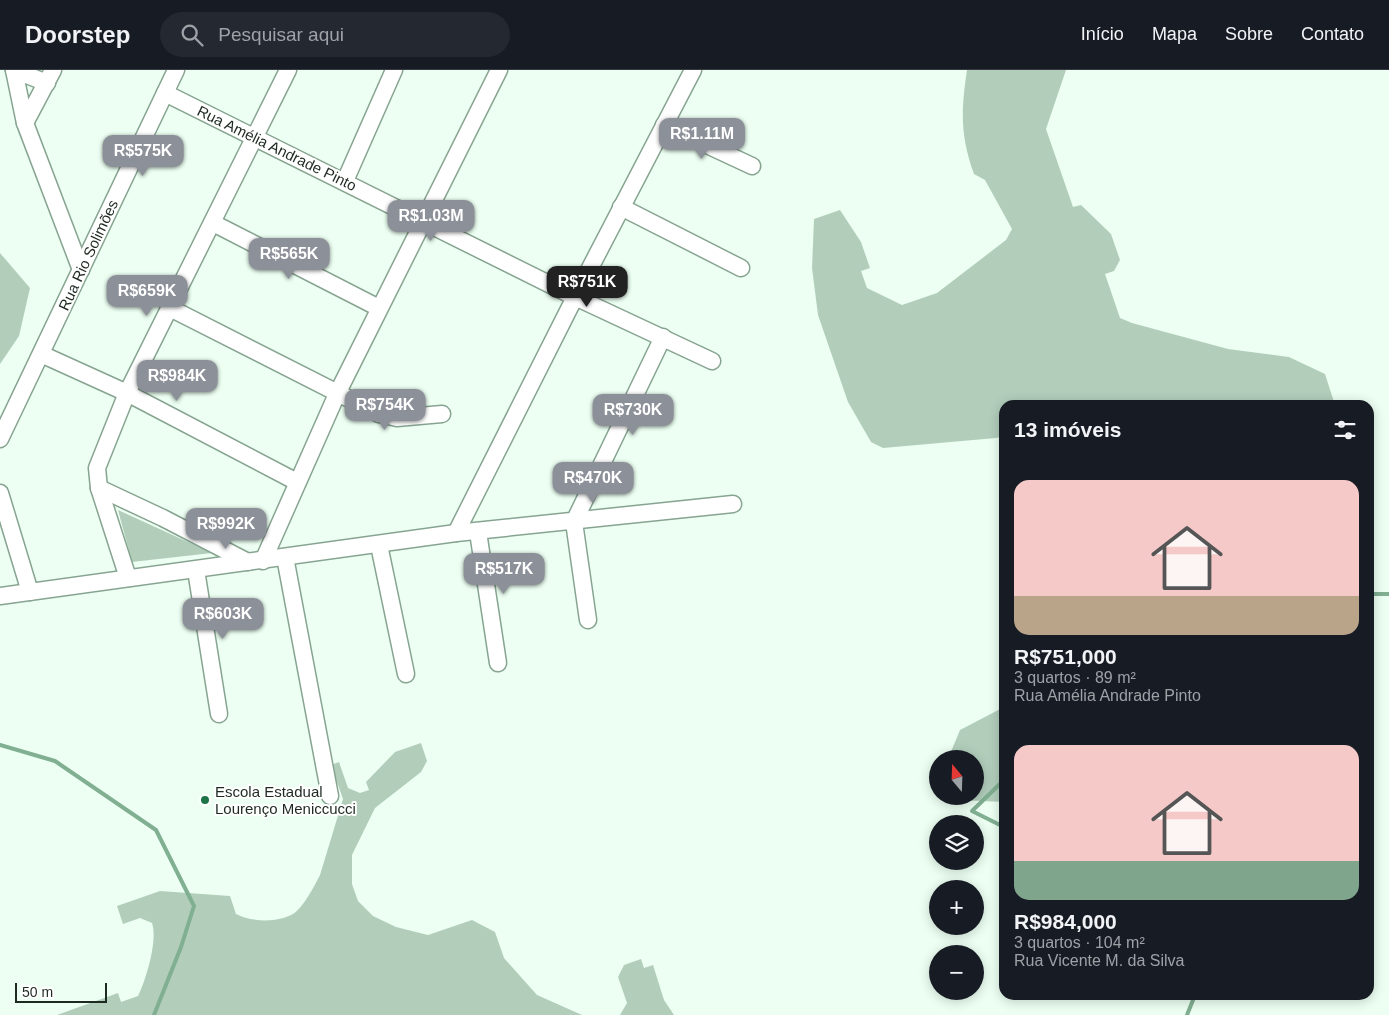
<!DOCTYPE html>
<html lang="pt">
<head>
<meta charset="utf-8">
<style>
  body { margin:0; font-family:Arial,sans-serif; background:#242831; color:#f1f3f6; height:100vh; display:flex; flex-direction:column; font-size:19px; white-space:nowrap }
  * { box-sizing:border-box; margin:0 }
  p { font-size:16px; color:#9ea1a6 }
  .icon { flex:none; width:28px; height:28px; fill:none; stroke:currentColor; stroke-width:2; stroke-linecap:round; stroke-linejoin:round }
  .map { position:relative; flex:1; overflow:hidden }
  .panel { position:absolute; left:999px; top:330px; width:375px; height:600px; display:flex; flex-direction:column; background:#171b24; border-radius:15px; box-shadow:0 2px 12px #0003 }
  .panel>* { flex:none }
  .needle { width:32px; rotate:341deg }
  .controls { position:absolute; left:929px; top:680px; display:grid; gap:10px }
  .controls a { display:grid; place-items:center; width:55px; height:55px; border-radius:50%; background:#171b24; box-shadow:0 2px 12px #0003; font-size:25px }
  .scale { position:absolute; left:15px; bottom:12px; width:92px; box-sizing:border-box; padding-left:5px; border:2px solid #1d2921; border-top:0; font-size:14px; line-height:18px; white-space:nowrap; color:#1d2921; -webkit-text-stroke:4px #fff; paint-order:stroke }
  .price { position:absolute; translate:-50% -42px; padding:0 11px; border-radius:10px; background:#8c9099; color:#fff; font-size:16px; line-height:32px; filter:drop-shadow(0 1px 2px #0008) }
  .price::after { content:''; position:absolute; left:50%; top:30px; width:15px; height:11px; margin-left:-8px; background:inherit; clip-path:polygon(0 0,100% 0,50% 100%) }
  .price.active { background:#222; color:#fff }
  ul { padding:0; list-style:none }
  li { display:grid; align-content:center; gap:10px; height:265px; padding:0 15px }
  li span { display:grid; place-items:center; height:155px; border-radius:15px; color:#555 }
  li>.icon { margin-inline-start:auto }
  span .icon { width:90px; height:90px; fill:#fffc; stroke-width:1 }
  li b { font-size:21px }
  h2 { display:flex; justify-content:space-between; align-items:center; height:60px; padding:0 15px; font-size:21px }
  header { display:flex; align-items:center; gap:30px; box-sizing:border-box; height:70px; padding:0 25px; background:#171b24; border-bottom:1px solid #363941 }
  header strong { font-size:24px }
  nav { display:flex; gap:28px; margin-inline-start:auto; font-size:18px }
  .search { width:350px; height:45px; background:#242831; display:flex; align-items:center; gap:12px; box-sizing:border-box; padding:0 18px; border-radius:28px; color:#9ea1a6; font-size:19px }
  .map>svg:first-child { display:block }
  .green { fill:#b2cebb }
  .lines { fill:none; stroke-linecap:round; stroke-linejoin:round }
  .stream { stroke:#81af92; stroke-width:4 }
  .minor-casing { stroke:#87a491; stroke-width:19 }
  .minor { stroke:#fff; stroke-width:16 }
  .poi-dot { fill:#1b7346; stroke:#fff; stroke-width:2 }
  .labels { text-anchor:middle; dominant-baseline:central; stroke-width:4; stroke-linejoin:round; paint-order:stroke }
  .street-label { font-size:15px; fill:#1d2921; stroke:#fff }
  .poi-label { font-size:15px; fill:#1d2921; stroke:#fff; text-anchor:start }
</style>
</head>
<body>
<header>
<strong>Doorstep</strong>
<div class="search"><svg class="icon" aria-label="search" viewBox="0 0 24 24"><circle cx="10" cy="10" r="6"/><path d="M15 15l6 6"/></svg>Pesquisar aqui</div>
<nav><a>Início</a><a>Mapa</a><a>Sobre</a><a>Contato</a></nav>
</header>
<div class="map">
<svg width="1389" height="945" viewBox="0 0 1389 945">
  <rect width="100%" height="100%" fill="#ecfff2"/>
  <g class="green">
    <path d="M967 0H1066L1046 59 1073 137 1081 135 1111 164 1120 190 1114 201 1105 204 1120 248 1132 253 1228 279 1289 287 1325 304 1335 335H1004V366L996 368 883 378 871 372 848 332 818 245 812 198 814 149 840 140 861 172 870 198 861 201 867 218 902 235 937 223 1006 170 1012 159 985 110 974 104C960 65 961 41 967 0Z"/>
    <polygon points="0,183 30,218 19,266 0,294"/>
    <polygon points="118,440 212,483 132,492"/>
    <polygon points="1004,637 1004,732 959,730 957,726 975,726 975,689 948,689 960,660"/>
    <path d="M421 673 427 691 421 702 375 738 352 785V814L358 831 373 846 396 857 428 865 472 850 495 862 504 888 537 925 582 945H57L118 923 121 932 138 926C146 910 158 870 152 853L140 848 123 854 117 836 160 821 230 826 236 844C252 852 277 853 293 844 303 838 315 815 320 805L343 729 331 695 339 692 348 718 360 723 369 720 366 712 395 682Z"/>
    <polygon points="641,889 644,898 653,895 664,930 674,945 620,945 627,933 618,907 624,895"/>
  </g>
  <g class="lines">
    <g class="stream">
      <polyline points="1369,524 1389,524"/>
      <polyline points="0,675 55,691 156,760 194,836 181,877 154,945"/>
      <polyline points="1004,710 972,741 1004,757"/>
      <polyline points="1187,945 1195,925"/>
    </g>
    <g class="minor-casing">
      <g id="minor">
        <polyline points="14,0 25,53 81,200"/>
        <polyline points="14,0 47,13"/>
        <polyline points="165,23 575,227 712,291"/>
        <polyline points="25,53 53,0"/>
        <polyline points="664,55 752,96"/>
        <polyline points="345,111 394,0"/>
        <polyline points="621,137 741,198"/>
        <polyline points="213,153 379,238"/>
        <polyline points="170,238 379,344 397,348 442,344"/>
        <polyline points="41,284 127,323 297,412"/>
        <polyline points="0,369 176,0"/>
        <polyline points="99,418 163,448 248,492"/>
        <polyline points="0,423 30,522"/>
        <polyline points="478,462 498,593"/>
        <polyline points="456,463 575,227 693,0"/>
        <polyline points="379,475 406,604"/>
        <polyline points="285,487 330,726"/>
        <polyline points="263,491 337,324 499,0"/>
        <polyline points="196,500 219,644"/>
        <polyline points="128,508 99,418 97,398 127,323 288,0"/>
        <polyline points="0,526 456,463 733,434"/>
        <polyline points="588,550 574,452 663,267"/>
      </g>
    </g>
    <use href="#minor" class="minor"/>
  </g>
  <circle class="poi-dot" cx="205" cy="730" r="5"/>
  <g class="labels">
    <g class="street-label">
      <text transform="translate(277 78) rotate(26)">Rua Amélia Andrade Pinto</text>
      <text transform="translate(88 185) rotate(-65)">Rua Rio Solimões</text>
    </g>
    <g class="poi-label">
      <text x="215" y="721">Escola Estadual<tspan x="215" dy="17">Lourenço Meniccucci</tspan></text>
    </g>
  </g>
</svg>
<div class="controls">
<a><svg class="needle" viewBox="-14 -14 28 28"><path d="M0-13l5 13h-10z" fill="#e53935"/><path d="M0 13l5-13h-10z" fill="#9ea1a6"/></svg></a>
<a><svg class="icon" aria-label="layers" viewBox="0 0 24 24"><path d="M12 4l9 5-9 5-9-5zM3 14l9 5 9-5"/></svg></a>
<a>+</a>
<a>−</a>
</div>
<div class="scale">50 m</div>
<b class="price" style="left:702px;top:90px">R$1.11M</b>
<b class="price" style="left:143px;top:107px">R$575K</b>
<b class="price" style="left:431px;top:172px">R$1.03M</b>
<b class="price" style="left:289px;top:210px">R$565K</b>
<b class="price active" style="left:587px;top:238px">R$751K</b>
<b class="price" style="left:147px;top:247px">R$659K</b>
<b class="price" style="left:177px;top:332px">R$984K</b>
<b class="price" style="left:385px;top:361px">R$754K</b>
<b class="price" style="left:633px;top:366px">R$730K</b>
<b class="price" style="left:593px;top:434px">R$470K</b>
<b class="price" style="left:226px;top:480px">R$992K</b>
<b class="price" style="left:504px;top:525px">R$517K</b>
<b class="price" style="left:223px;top:570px">R$603K</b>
<section class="panel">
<h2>13 imóveis<svg class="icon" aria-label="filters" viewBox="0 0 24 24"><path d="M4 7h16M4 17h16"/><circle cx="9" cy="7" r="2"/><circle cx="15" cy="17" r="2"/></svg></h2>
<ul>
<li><span style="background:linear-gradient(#f6c9c9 75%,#b9a48a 0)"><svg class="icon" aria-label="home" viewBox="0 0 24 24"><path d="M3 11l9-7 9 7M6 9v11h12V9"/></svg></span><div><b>R$751,000</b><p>3 quartos · 89 m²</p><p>Rua Amélia Andrade Pinto</p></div></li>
<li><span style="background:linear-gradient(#f6c9c9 75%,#7fa58c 0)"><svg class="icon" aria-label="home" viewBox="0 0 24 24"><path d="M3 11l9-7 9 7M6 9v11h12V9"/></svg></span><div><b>R$984,000</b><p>3 quartos · 104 m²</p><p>Rua Vicente M. da Silva</p></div></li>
</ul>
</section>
</div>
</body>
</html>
